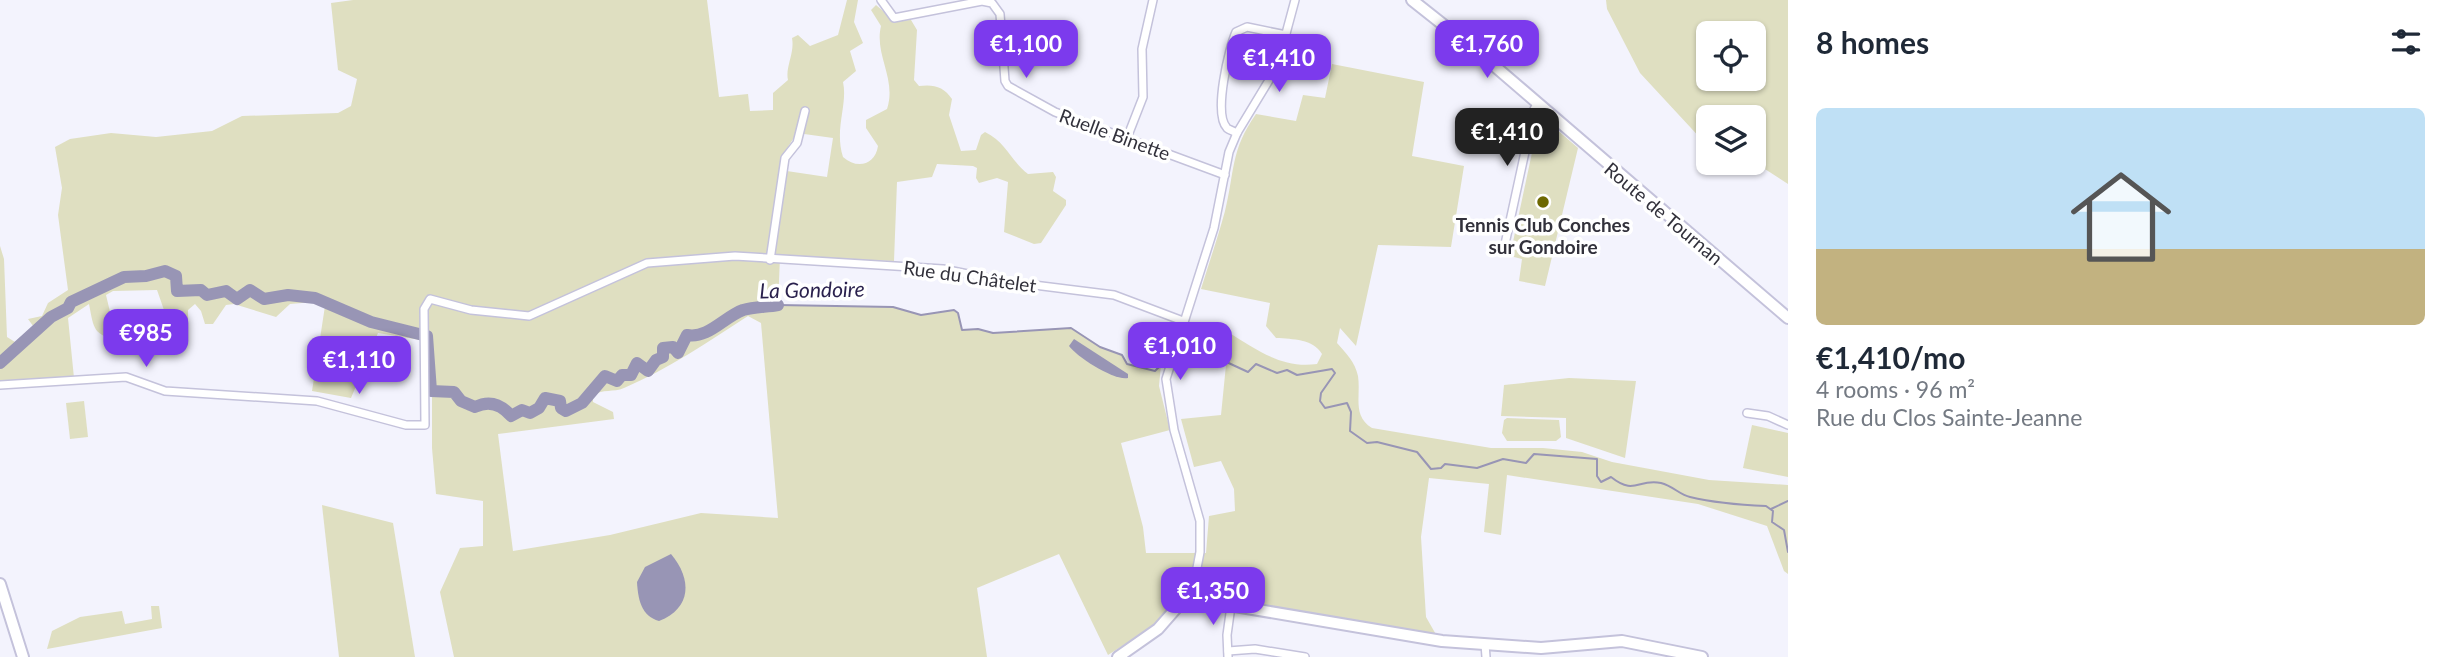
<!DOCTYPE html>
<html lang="en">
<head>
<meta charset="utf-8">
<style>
  body { margin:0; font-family:Lato,sans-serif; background:#f2f2f3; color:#1f2937; height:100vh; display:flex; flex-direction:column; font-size:26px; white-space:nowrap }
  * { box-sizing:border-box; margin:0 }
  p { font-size:23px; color:#747a83 }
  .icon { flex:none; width:38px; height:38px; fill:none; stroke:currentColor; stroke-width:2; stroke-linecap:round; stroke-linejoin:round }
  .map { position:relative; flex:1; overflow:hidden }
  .sheet { display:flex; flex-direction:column; background:#fff; width:665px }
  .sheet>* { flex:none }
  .buttons { position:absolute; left:1696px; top:21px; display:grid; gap:14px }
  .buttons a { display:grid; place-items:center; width:70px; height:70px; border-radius:10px; background:#fff; box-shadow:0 2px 5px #0004; font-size:35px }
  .price { position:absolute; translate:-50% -60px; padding:0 16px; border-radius:14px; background:#7c3aed; color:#fff; font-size:23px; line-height:46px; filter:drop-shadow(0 2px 4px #0008) }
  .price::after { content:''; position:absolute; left:50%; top:42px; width:21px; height:16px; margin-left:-10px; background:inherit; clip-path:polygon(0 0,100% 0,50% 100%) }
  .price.on { background:#222; color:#fff }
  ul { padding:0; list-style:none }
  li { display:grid; align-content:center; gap:14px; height:371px; padding:0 28px }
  li span { display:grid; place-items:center; height:217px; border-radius:10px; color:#555 }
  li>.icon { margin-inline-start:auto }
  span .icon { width:126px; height:126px; fill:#fffc; stroke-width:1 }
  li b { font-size:30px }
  h2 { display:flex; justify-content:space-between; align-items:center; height:84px; padding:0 28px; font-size:30px }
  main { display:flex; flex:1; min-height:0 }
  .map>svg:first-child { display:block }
  .green { fill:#dfdfc1; fill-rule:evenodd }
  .water { fill:#9895b5 }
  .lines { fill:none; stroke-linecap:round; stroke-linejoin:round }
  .stream { stroke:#9895b5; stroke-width:2 }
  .river { stroke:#9895b5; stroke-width:12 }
  .street-casing { stroke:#c4c2db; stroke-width:10 }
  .secondary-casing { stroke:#c4c2db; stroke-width:14 }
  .street { stroke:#fff; stroke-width:7 }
  .secondary { stroke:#fff; stroke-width:10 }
  .poi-dot { fill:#6d6800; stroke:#fff; stroke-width:2.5 }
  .labels { text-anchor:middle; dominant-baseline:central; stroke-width:7; stroke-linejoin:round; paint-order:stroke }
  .street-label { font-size:19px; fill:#32313b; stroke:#fff }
  .poi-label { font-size:19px; font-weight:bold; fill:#32313b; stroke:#fff }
  .water-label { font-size:21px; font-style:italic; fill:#2a214d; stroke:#fff }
</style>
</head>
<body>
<main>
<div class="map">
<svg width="1788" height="657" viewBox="0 0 1788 657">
  <rect width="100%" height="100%" fill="#f3f3fd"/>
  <g class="green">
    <path d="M353 0H707L719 97 748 94 750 111 773 110V93L788 80C785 67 795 53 792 38L798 35 810 46 838 35 847 0H858L854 22 863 43 850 51 856 71 843 82C848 105 834 129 843 157 856 169 875 166 878 146L866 128V120L887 109C897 79 874 55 881 26L871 10 876 5 895 21 911 20 917 30 914 80 919 86C934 84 944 87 952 99L949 115 961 151 976 150 981 135 985 132C1006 142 1010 160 1028 174L1053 172 1056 177 1053 191 1066 200V205L1041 243 1034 244 1004 232 1008 182 997 178 979 183 976 178 977 168 973 166 937 164 932 177 897 182 894 261 780 257 778 305 893 307 921 315 954 310 958 313 962 330 978 329 993 333 1071 328 1100 347 1122 355 1128 364 1155 371 1161 365 1159 386 1170 430 1121 443 1143 527 1146 553H1206L1209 516 1235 511 1234 489 1221 461 1194 467 1181 419 1221 415 1226 365 1208 359 1183 367 1179 361C1191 345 1208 339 1226 331 1256 349 1281 369 1317 364L1322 354C1313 339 1293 339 1276 338L1266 326 1270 303 1201 289C1209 263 1218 237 1225 211 1235 171 1230 151 1256 114L1296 121 1303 95 1325 98 1332 64 1424 82 1412 156 1464 166 1451 247 1378 245 1356 346 1340 328 1337 343C1346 353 1355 362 1358 376 1361 397 1352 415 1372 428L1491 448H1543L1582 452 1612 462 1709 480 1788 485V574L1784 571 1767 526 1698 504 1507 475 1501 535 1484 532 1489 484 1429 478 1421 537 1426 617 1438 638 1230 603 1189 585 1155 625 1108 655 1059 554 977 588 987 657H454L440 592 460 548 483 546V501L436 494 432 448V342L378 333 351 398 312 391 325 306 314 302 290 304 276 317 234 304 226 305 213 324H205L201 311 195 304 188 310V327L181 347 173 348 163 331 164 310 157 290 113 291 106 295 111 316 123 326 119 341C93 334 94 330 89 304L68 318 74 378 0 384V246L4 259 7 337 15 342 36 330 28 319 42 316 48 303 68 290 58 215 62 188 55 147 70 139 111 133 156 137 212 131 242 116 338 113 351 106 357 79 338 70 331 3ZM797 133 833 138 827 177 780 170 782 156ZM748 316 761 323 778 518 701 513 610 535 513 551 498 434 614 419 613 412 593 402V396C603 388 613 393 624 388 668 369 708 342 748 316Z"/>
    <path d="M1606 0H1788V184L1754 162V117H1708V143L1703 141 1640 73 1607 9ZM1708 33H1754V79H1708Z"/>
    <polygon points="1540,115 1578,148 1545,286 1519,281 1522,259 1510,256"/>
    <polygon points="1569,378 1636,381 1625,458 1566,438 1566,418 1501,416 1504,385"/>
    <polygon points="84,401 88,437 70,439 66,403"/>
    <polygon points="1507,418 1559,420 1561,437 1556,441 1507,441 1502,433 1504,420"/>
    <polygon points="1752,425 1788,433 1788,477 1743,468"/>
    <polygon points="322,505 393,523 415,657 339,657"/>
    <polygon points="151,606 159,606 162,628 47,649 52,631 80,617 122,611 125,624 152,619"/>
  </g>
  <g class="water">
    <path d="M1074 339 1128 374V378C1114 381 1077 357 1069 346Z"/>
    <path d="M671 554C692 579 692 608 659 621 641 616 638 599 637 582L645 567Z"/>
  </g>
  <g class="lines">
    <g class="stream">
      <polyline points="778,305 893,307 921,315 954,310 958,313 962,330 978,329 993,333 1071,328 1100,347 1122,355 1127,364 1155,371 1161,365"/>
      <path d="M1174 366 1207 353 1248 372 1256 364 1277 373 1287 370 1297 375 1332 369 1335 373 1321 393 1320 401 1325 408 1347 403 1351 412 1350 431 1367 443 1377 442 1417 452 1431 469 1441 468 1445 464 1477 468 1503 459 1526 463 1534 454 1597 459V476L1601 482 1611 477C1635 496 1638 478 1661 483 1673 486 1680 495 1690 497 1715 503 1741 505 1766 506L1773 511 1772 522 1784 530 1788 552"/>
      <polyline points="1771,509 1788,501"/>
    </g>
    <path class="river" d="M0 363 51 317 68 308 71 302 124 277 146 276 165 271 176 276 177 291 201 290 207 295 226 291 237 299 250 290 264 299 288 295 315 298 371 322 427 336 431 391 454 392 461 401 475 407C489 400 501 404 511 416L522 410 530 413 539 408 545 398 560 401 561 408 566 411 582 403 605 376 617 381 622 375H631L637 363 648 371 656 360 663 357V348L673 347 678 353 687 335C708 339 724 317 743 310 754 307 767 307 778 305"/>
    <g class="street-casing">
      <g id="street">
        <polyline points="881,0 894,18 982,1 992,3 1000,14 1005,81 1008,86 1055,112 1225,175"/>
        <path d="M1237 133C1236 132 1227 129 1227 128 1213 114 1229 48 1236 32L1247 27 1286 35"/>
        <polyline points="1127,138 1143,97 1142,49 1153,0"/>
        <polyline points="1505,244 1528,138 1528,120 1537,104"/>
        <polyline points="770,260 785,158 797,143 805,111"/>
        <polyline points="0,385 126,377 165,391 317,401 406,425 425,425 424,309 430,299 471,310 529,316 647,263 735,256 943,269 1002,281 1114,295 1183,321"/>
        <polyline points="1747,413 1768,416 1788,425"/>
        <polyline points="1193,589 1200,552 1200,521 1174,430 1166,379 1214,228 1229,152 1237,133 1277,67 1295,0"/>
        <polyline points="1485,644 1486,657"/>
        <polyline points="1228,651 1255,649 1305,657"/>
        <polyline points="1228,657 1227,635 1231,606"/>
      </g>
    </g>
    <g class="secondary-casing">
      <g id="secondary">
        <polyline points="1412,0 1484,57 1788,318"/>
        <polyline points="0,584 23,657"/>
        <polyline points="1118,657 1158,629 1193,589 1217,603 1442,641 1541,648 1622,641 1702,657"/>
      </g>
    </g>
    <use href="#street" class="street"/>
    <use href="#secondary" class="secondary"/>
  </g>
  <circle class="poi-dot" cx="1543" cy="202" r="7"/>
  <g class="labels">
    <g class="street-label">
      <text transform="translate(1115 134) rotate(20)">Ruelle Binette</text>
      <text transform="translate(1664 213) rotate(40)">Route de Tournan</text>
      <text transform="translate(970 276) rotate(8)">Rue du Châtelet</text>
    </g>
    <g class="poi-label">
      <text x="1543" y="224">Tennis Club Conches<tspan x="1543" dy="22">sur Gondoire</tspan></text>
    </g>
    <g class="water-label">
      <text transform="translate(812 289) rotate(-1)">La Gondoire</text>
    </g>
  </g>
</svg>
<div class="buttons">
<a><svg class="icon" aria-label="locate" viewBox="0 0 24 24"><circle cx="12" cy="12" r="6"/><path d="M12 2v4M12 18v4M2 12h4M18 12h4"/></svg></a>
<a><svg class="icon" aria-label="layers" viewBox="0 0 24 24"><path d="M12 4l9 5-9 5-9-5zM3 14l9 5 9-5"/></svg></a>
</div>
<b class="price" style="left:1026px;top:80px">€1,100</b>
<b class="price" style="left:1487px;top:80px">€1,760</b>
<b class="price" style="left:1279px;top:94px">€1,410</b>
<b class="price on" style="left:1507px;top:168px">€1,410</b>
<b class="price" style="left:146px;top:369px">€985</b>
<b class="price" style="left:1180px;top:382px">€1,010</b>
<b class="price" style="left:359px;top:396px">€1,110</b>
<b class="price" style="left:1213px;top:627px">€1,350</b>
</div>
<section class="sheet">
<h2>8 homes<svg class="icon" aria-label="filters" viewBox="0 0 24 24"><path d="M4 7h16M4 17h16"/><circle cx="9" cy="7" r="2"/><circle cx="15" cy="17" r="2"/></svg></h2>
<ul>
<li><span style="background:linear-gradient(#bfe0f5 65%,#c2b280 0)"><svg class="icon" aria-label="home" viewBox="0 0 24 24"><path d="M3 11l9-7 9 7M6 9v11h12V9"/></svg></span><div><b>€1,410/mo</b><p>4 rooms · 96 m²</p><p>Rue du Clos Sainte-Jeanne</p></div></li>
</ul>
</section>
</main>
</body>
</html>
